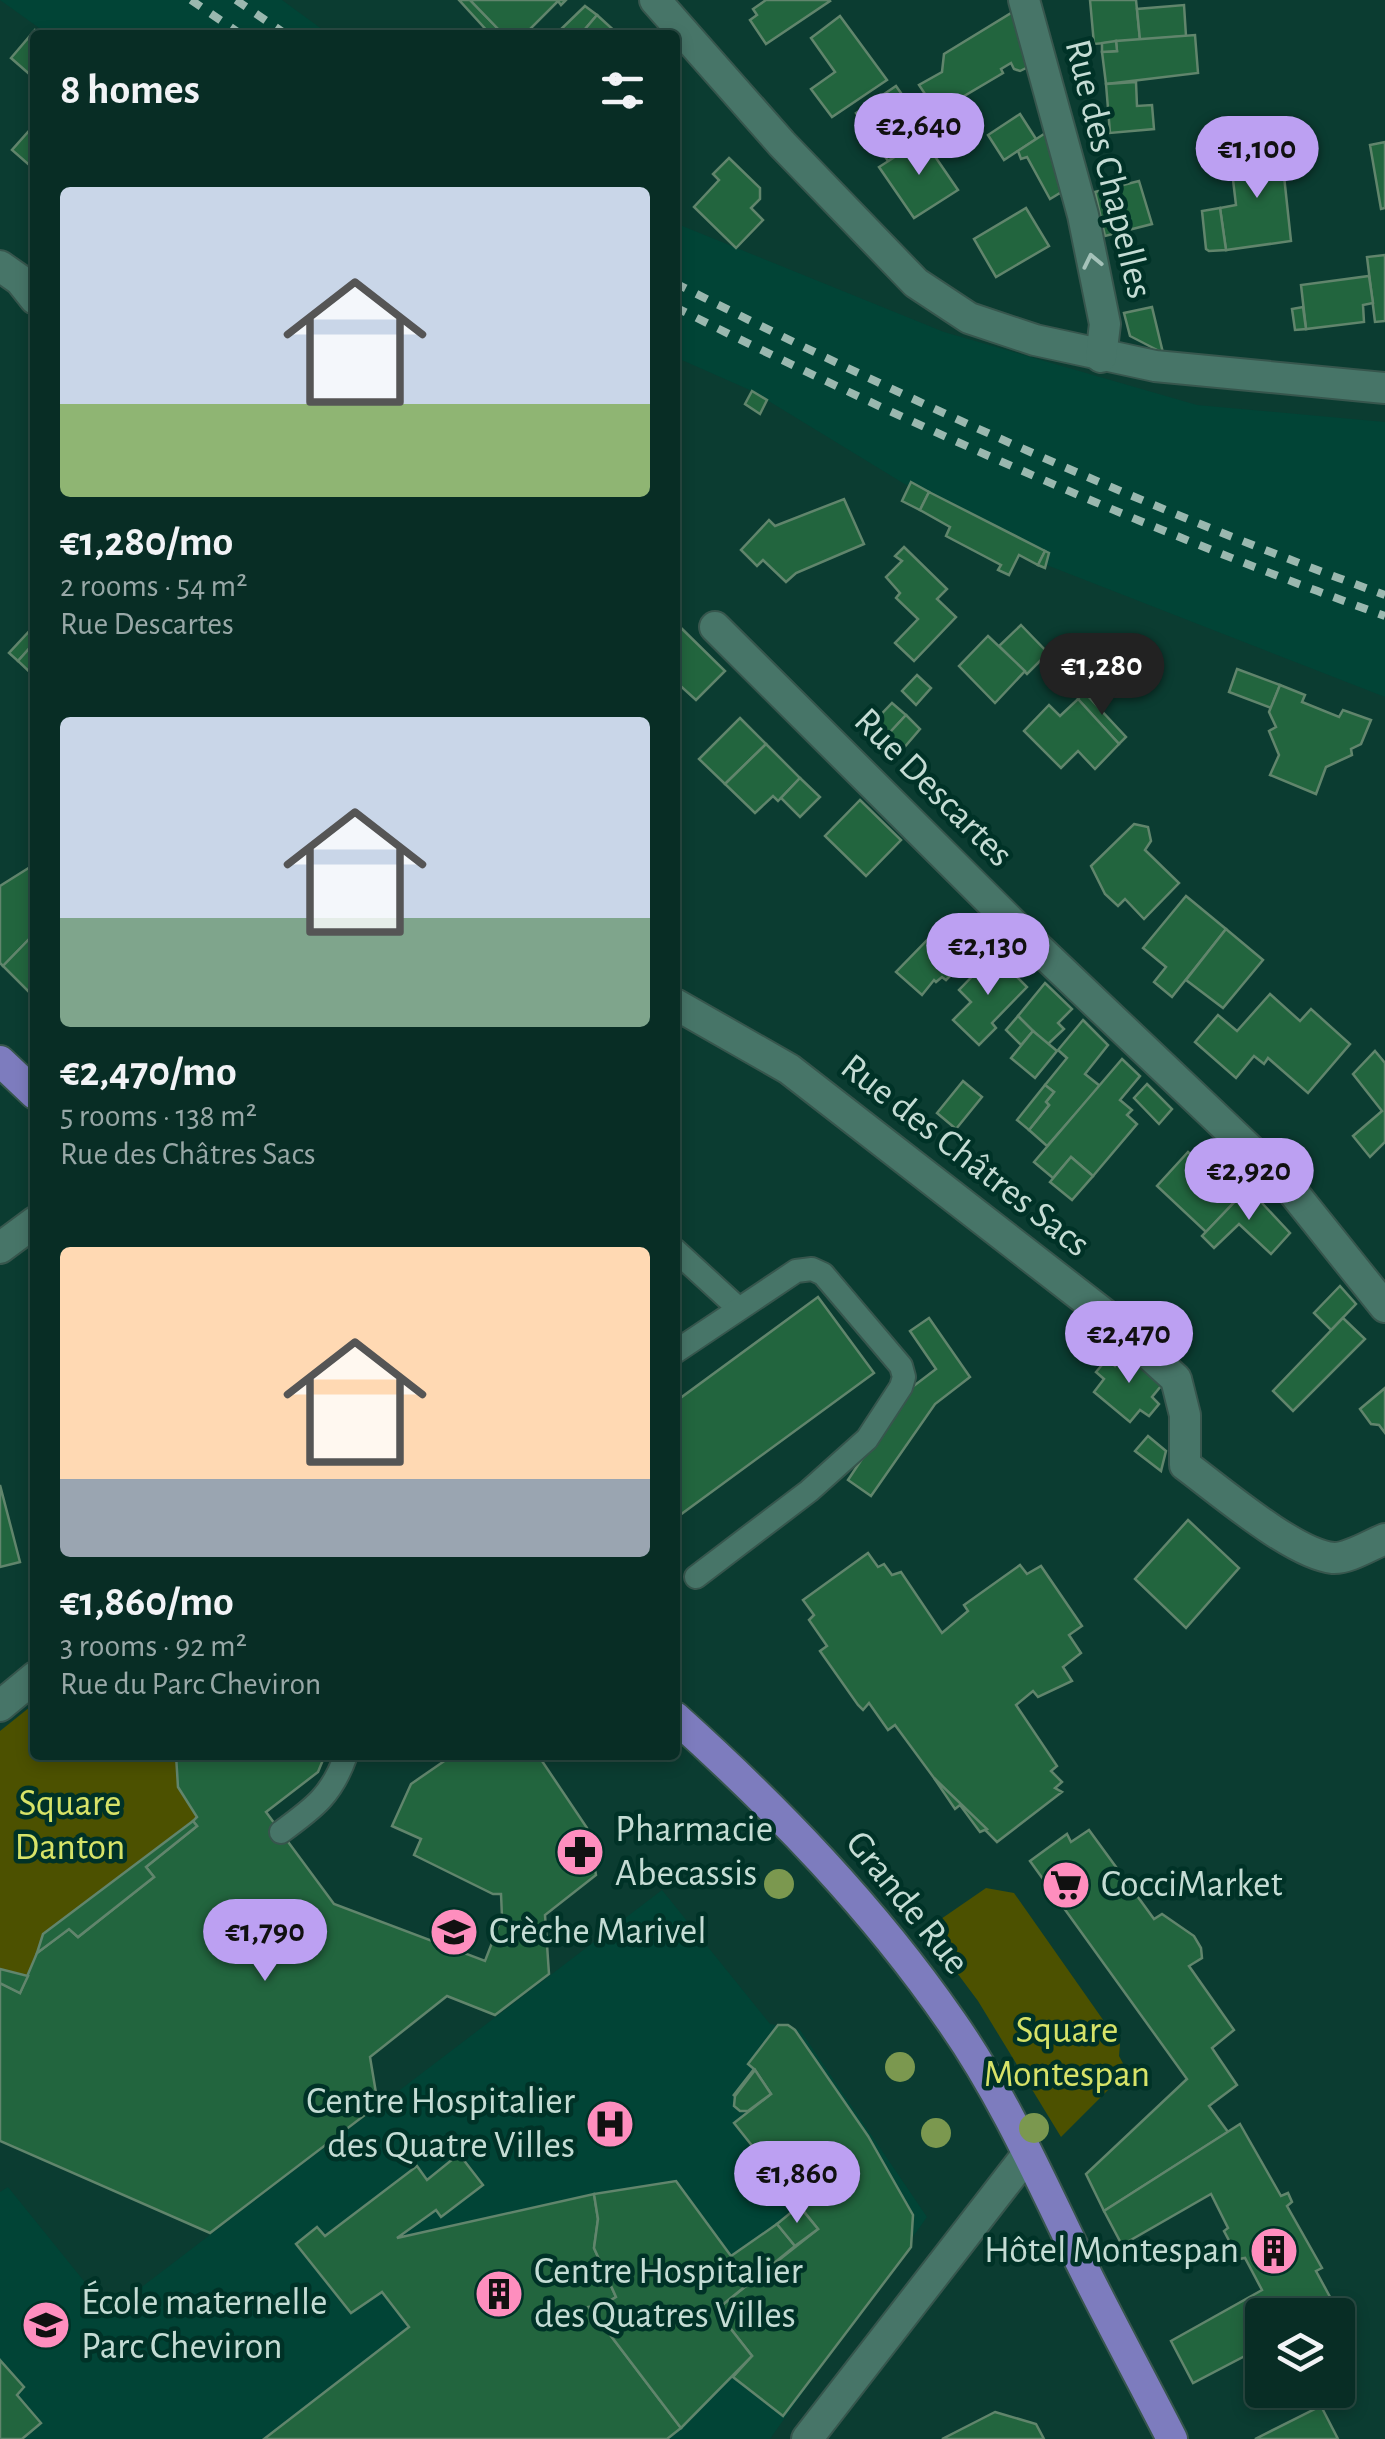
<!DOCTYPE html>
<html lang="en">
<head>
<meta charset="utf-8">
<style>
  body { margin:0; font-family:"Alegreya Sans",sans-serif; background:#11352d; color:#f1f3f6; height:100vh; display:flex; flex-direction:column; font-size:38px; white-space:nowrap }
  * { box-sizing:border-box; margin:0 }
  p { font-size:32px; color:#98a8a7 }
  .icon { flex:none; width:55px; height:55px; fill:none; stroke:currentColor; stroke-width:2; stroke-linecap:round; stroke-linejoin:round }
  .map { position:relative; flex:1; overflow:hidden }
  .details { position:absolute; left:30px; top:30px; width:650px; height:1730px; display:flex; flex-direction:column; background:#082d25; border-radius:10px; box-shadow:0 5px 15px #0003,0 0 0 2px #294942 }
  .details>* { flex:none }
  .tools { position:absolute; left:1245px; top:2298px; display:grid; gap:20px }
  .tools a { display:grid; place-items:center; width:110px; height:110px; border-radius:10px; background:#082d25; box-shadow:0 5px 15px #0003,0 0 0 2px #294942; font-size:50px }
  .price { position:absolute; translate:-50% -85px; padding:0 22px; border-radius:35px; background:#bca0f2; color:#111; font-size:32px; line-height:65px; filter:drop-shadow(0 2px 5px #0008) }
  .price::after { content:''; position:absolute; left:50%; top:60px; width:30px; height:22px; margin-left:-15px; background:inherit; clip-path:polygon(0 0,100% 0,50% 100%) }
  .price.active { background:#222; color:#fff }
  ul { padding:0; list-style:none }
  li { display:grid; align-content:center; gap:20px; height:530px; padding:0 30px }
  li span { display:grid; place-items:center; height:310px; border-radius:10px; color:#555 }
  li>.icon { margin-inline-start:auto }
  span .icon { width:180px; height:180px; fill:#fffc; stroke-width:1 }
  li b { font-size:42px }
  h2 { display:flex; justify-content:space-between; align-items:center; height:120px; padding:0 30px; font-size:42px }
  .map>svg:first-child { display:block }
  .built { fill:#014436 }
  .green { fill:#4c5100 }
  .building { fill:#22653e; stroke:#61856c; stroke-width:2.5 }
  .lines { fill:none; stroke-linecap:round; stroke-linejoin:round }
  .lane-casing { stroke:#37564d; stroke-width:26 }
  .street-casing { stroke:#37564d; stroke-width:34 }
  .primary-casing { stroke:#37564d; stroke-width:34 }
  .lane { stroke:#477568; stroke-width:22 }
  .street { stroke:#477568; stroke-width:30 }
  .primary { stroke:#7d7cbe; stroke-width:30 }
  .rail { stroke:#9ab8af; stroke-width:8; stroke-dasharray:12 12; stroke-linecap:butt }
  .tree { fill:#7b984f }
  .oneway { stroke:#a5c2b9 }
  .labels { text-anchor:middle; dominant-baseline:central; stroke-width:9; stroke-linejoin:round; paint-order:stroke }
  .street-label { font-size:38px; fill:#c4dcd4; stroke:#003227 }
  .park-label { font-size:38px; fill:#d7e368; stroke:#003227 }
  .poi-label { font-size:38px; fill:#c4dcd4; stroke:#003227; text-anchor:start }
</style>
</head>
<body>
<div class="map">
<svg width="1385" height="2439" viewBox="0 0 1385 2439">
  <rect width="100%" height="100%" fill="#0b3c31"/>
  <g class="built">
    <polygon points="0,0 282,0 330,35 49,35"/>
    <polygon points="675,223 944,332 1197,405 1385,422 1385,697 1021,555 752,391 675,357"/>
    <polygon points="662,1890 770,2024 800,2030 927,2217 770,2439 0,2439 0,2192 8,2187 109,2312"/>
  </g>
  <g class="green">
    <polygon points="35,1703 35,1755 176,1755 178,1787 197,1817 43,1934 28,1976 0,1969 0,1731"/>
    <polygon points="986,1888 1014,1893 1120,2044 1119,2056 1125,2067 1116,2075 1115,2083 1061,2137 978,2001 925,1930"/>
  </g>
  <g class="building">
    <polygon points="459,0 470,0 504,35 491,35"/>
    <polygon points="470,0 566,0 561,5 558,1 531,28 537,35 504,35"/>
    <polygon points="766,0 829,0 830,1 766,44 750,20 757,15 753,9"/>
    <polygon points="1090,0 1136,0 1140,40 1094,44"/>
    <polygon points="1184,5 1186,36 1140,40 1137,9"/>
    <polygon points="585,6 597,15 580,35 555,35"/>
    <polygon points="1021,7 1028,67 1020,71 1014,69 1011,63 1001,69 1003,73 937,112 919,85 942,72 944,54"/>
    <polygon points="597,15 619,35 580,35"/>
    <polygon points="840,16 887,80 832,117 811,89 835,72 811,38"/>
    <polygon points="35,30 43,35 35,35 35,79 11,58"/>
    <polygon points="1195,35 1198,73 1106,84 1102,52 1117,51 1116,41"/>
    <polygon points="1116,41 1117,51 1102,52 1102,43"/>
    <polygon points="1136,82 1137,106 1152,105 1154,129 1110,133 1106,84"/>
    <polygon points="896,86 930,134 888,161 856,113"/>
    <polygon points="1020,114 1036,139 1004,160 988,135"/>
    <polygon points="35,124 35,170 12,150"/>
    <polygon points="1053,128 1065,201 1060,193 1050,199 1027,157 1021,159 1018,151"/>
    <polygon points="923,139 958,190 914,218 879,167"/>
    <polygon points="1385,142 1385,208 1381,209 1370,145"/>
    <polygon points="1281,148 1291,241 1226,250 1220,208 1236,205 1230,154"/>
    <polygon points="729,158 760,188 760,199 751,208 763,220 736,248 694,207 719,180 713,174"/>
    <polygon points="1139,181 1152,224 1105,236 1095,192"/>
    <polygon points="1026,208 1049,246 996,277 974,239"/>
    <polygon points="1220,208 1226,250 1209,251 1206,249 1202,211"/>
    <polygon points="1385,255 1385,321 1375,322 1367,257"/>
    <polygon points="1369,276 1373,303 1363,305 1364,322 1306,329 1301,285"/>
    <polygon points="1152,307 1163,353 1130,336 1124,313"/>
    <polygon points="1303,307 1306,329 1295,330 1292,309"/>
    <polygon points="752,391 767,400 760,414 745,404"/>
    <polygon points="911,482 929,492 920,510 902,501"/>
    <polygon points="929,492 1045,551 1038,565 1019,555 1009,575 998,570 1001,565 946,536 950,527 920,510"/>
    <polygon points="844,499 864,544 796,573 786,582 763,560 757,566 741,550 769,520 775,526"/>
    <polygon points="904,547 947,589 937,599 956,617 914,661 895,643 918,619 896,598 900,593 886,577 902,561 895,556"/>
    <polygon points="1045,551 1049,553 1045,568 1038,565"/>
    <polygon points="675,622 725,671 696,700 675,681"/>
    <polygon points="35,625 35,642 18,661 9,653"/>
    <polygon points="1021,625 1048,653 1027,674 999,646"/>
    <polygon points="988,636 1025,671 995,703 959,666"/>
    <polygon points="35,642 35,677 18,661"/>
    <polygon points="1048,653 1060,667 1054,673 1042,660"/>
    <polygon points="1237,669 1280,685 1271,708 1229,692"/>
    <polygon points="917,675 931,688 916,705 902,691"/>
    <polygon points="1280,685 1305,695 1302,702 1339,717 1343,710 1371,720 1361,744 1351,749 1352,755 1326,767 1316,794 1270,775 1279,755 1269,731 1276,727 1269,712"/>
    <polygon points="1084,692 1126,737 1119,744 1078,699"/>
    <polygon points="1078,699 1119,744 1095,769 1078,751 1061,768 1024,731 1049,705 1060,716"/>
    <polygon points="892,703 906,715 882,741 868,728"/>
    <polygon points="906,715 920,729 897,756 882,741"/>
    <polygon points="740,718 766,744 725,784 699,759"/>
    <polygon points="766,744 800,778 778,801 773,796 755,813 725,784"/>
    <polygon points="800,778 820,797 800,817 781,798"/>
    <polygon points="860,800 901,840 866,876 825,836"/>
    <polygon points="1134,824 1148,827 1151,841 1145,850 1179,883 1144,919 1125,899 1118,906 1105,894 1091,866"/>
    <polygon points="35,864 35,933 3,966 0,963 0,886"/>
    <polygon points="1186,896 1226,929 1172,997 1154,982 1166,967 1143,948"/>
    <polygon points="1226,929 1263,960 1223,1008 1186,980"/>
    <polygon points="935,932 951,946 954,943 968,958 946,980 942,977 936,982 934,980 922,995 896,972"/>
    <polygon points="35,933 35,998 3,966"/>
    <polygon points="994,954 1027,987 992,1023 996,1028 979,1045 953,1020 971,1002 959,990"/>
    <polygon points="1045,983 1072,1009 1058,1023 1064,1029 1047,1045 1018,1016"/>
    <polygon points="1270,994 1300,1021 1311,1009 1350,1044 1308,1093 1268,1058 1264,1064 1254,1056 1236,1078 1195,1042 1218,1015 1237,1031"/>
    <polygon points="1018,1016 1033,1031 1021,1045 1006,1030"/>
    <polygon points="1083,1020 1108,1045 1085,1074 1100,1086 1047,1146 1029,1130 1049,1105 1046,1102 1054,1092 1045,1085 1067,1058 1058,1050"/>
    <polygon points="1033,1031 1057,1051 1035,1078 1011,1058"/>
    <polygon points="1375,1051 1385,1063 1385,1142 1370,1157 1353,1136 1382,1111 1353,1074"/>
    <polygon points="1122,1059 1140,1076 1120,1100 1132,1110 1127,1115 1137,1124 1093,1176 1071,1157 1053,1178 1034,1162"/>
    <polygon points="963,1081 982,1097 956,1129 937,1113"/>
    <polygon points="1147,1084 1172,1109 1159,1124 1134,1098"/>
    <polygon points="1045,1085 1054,1092 1046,1102 1049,1105 1029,1130 1017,1120"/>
    <polygon points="1188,1152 1237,1199 1206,1232 1157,1186"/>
    <polygon points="1071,1157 1093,1176 1072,1200 1050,1182"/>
    <polygon points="1248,1188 1290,1233 1271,1254 1239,1224 1214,1248 1202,1236"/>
    <polygon points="1340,1286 1356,1304 1331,1330 1314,1313"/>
    <polygon points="818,1297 874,1373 680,1515 675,1509 675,1402"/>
    <polygon points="929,1318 970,1377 935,1404 871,1496 848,1480 907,1391 936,1369 910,1331"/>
    <polygon points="1343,1318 1365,1339 1293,1411 1273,1391"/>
    <polygon points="1128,1350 1166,1380 1152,1397 1159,1404 1149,1416 1140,1410 1130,1422 1094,1392 1104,1379 1096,1372 1107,1359 1115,1366"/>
    <polygon points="1385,1388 1385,1433 1379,1425 1371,1424 1360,1409"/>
    <polygon points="1148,1436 1166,1451 1161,1471 1135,1451"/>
    <polygon points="0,1485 20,1562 0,1567"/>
    <polygon points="1188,1520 1239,1568 1186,1628 1135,1579"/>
    <polygon points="868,1553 878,1567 884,1564 892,1575 901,1572 942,1633 968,1611 964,1605 1020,1565 1027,1574 1041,1566 1082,1626 1069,1635 1081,1653 1063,1667 1072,1681 1038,1697 1033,1691 1016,1705 1057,1766 1051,1771 1062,1782 1055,1788 1062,1792 997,1842 934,1778 895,1725 888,1730 869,1703 863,1710 858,1705 820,1651 827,1646 809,1620 814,1615 803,1600"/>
    <polygon points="176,1755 325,1755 318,1772 266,1812 334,1904 485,1961 502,1917 501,1894 493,1894 414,1855 421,1839 392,1826 411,1784 453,1755 538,1755 587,1828 596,1875 545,1915 549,1974 495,2015 447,1996 370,2057 378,2105 210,2233 0,2141 0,1983 20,1993 37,1953 69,1929 78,1937 154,1877 146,1867 197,1826 193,1821 197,1817 178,1787"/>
    <polygon points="934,1778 987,1829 980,1832 960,1805 955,1809"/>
    <polygon points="193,1821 197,1826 146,1867 154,1877 78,1937 69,1929 37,1953 43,1934"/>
    <polygon points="1089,1830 1154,1919 1162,1914 1194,1936 1201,1948 1202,1958 1189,1966 1234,2030 1212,2048 1237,2085 1209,2106 1228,2132 1104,2211 1086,2174 1187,2079 1030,1861 1067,1834 1071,1842"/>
    <polygon points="0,1969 28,1976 20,1993 0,1983"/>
    <polygon points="778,2025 788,2025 795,2030 868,2136 913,2215 911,2247 783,2416 733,2377 752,2356 716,2310 818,2229 734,2123 771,2094 755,2070 733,2096 754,2069 748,2064"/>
    <polygon points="755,2070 771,2094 748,2111 740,2111 734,2106 735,2096"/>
    <polygon points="1240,2124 1281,2196 1288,2193 1292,2202 1287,2206 1322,2268 1316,2271 1336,2308 1324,2315 1262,2315 1262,2347 1193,2383 1171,2341 1262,2290 1245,2258 1239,2259 1224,2231 1228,2228 1211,2194 1122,2245 1104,2211"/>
    <polygon points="459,2154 483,2185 441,2217 436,2210 397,2238 594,2194 598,2219 594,2248 616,2297 601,2306 589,2307 681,2428 667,2439 264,2439 409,2327 382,2292 351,2313 296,2244 317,2227 325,2236 417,2166 427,2180"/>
    <polygon points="676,2181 731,2256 777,2224 795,2246 716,2310 752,2356 681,2428 589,2307 601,2306 616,2297 594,2248 598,2219 594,2194"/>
    <polygon points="799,2206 818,2229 795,2246 777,2224"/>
    <polygon points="0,2360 24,2387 17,2395 41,2423 22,2439 0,2439"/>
    <polygon points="1321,2406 1338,2439 1255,2439"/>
    <polygon points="995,2412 1036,2424 1044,2439 942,2439"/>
  </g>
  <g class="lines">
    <g class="lane-casing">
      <g id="lane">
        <polyline points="675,1250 737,1307"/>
        <polyline points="675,1352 796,1271 812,1269 823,1274 901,1366 904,1377 901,1387 867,1439 809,1491 696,1577"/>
        <path d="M281 1832C314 1808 332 1795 346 1755"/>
      </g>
    </g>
    <g class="street-casing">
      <g id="street">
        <polyline points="655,0 782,144 916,283 969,318 1035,340 1155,366 1385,388"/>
        <polyline points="1024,0 1083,215 1105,324 1101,357"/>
        <polyline points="0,266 20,280 35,299"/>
        <polyline points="715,627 1019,930 1289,1187 1385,1307"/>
        <path d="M675 1004 789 1069 1108 1317 1176 1379 1185 1415V1465C1219 1490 1293 1554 1333 1558 1348 1559 1370 1545 1385 1539"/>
        <polyline points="0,1248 35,1222"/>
        <polyline points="0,1706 35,1677"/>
        <polyline points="807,2439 1027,2155"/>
      </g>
    </g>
    <g class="primary-casing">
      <g id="primary">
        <polyline points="0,1061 35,1094"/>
        <path d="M675 1717C777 1809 873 1908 951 2021 1003 2095 1041 2181 1081 2263 1110 2322 1142 2380 1172 2439"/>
      </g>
    </g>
    <use href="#lane" class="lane"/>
    <use href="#street" class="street"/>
    <use href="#primary" class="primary"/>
    <g class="rail">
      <polyline points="191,0 242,35"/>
      <polyline points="236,0 287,35"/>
      <path d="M675 283C906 400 1142 507 1385 595"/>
      <path d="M675 307C905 423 1142 528 1385 616"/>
    </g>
  </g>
  <g class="tree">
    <circle cx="779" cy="1884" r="15"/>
    <circle cx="900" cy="2067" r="15"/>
    <circle cx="1034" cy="2128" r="15"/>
    <circle cx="936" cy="2133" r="15"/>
  </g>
  <defs><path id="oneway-chevron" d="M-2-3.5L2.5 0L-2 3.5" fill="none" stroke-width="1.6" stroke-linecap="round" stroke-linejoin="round" transform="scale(2.5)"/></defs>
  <use class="oneway" href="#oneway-chevron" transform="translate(1092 261) rotate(-102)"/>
  <defs>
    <g id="pharmacy-disc" transform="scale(2.5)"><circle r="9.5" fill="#fe8ebe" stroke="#003227"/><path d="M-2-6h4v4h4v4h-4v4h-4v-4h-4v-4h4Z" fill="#111"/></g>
    <g id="supermarket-disc" transform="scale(2.5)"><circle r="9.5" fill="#fe8ebe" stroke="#003227"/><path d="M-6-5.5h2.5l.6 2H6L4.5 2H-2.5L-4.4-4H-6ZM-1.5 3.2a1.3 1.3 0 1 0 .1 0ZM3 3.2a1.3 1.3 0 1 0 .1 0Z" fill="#111"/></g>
    <g id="school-disc" transform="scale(2.5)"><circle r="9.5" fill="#fe8ebe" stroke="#003227"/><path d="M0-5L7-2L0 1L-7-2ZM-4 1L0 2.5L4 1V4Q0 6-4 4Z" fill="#111"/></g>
    <g id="hospital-disc" transform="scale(2.5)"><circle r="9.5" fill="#fe8ebe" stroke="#003227"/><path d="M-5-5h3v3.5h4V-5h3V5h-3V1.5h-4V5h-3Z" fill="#111"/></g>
    <g id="building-disc" transform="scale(2.5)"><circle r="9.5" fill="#fe8ebe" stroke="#003227"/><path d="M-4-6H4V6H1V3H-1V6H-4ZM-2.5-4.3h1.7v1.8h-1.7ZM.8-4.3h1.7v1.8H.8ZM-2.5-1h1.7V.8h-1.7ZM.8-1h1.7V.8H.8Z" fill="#111"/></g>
  </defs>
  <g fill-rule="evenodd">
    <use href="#pharmacy-disc" x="580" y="1852"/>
    <use href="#supermarket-disc" x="1066" y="1885"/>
    <use href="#school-disc" x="454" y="1932"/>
    <use href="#hospital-disc" x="610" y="2124"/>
    <use href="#building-disc" x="1274" y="2251"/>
    <use href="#building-disc" x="499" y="2294"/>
    <use href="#school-disc" x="46" y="2325"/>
  </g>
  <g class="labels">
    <g class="street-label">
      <text transform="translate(1108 169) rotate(76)">Rue des Chapelles</text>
      <text transform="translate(933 788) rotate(45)">Rue Descartes</text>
      <text transform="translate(965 1156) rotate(38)">Rue des Châtres Sacs</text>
      <text transform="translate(907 1903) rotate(51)">Grande Rue</text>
    </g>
    <g class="park-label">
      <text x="70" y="1804">Square<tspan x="70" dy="44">Danton</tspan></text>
      <text x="1067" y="2031">Square<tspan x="1067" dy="44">Montespan</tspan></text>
    </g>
    <g class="poi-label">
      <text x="615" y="1830">Pharmacie<tspan x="615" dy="44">Abecassis</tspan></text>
      <text x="1101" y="1885">CocciMarket</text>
      <text x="489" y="1932">Crèche Marivel</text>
      <text x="575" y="2102" text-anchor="end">Centre Hospitalier<tspan x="575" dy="44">des Quatre Villes</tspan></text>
      <text x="1239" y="2251" text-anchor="end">Hôtel Montespan</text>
      <text x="534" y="2272">Centre Hospitalier<tspan x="534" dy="44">des Quatres Villes</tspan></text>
      <text x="81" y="2303">École maternelle<tspan x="81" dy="44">Parc Cheviron</tspan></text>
    </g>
  </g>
</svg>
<div class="tools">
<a><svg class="icon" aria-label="layers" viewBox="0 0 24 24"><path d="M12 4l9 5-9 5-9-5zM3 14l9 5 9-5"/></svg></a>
</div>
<b class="price" style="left:919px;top:178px">€2,640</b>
<b class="price" style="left:1257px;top:201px">€1,100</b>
<b class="price active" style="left:1102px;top:718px">€1,280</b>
<b class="price" style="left:988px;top:998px">€2,130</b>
<b class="price" style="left:1249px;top:1223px">€2,920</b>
<b class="price" style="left:1129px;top:1386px">€2,470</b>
<b class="price" style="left:265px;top:1984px">€1,790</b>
<b class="price" style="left:797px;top:2226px">€1,860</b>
<section class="details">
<h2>8 homes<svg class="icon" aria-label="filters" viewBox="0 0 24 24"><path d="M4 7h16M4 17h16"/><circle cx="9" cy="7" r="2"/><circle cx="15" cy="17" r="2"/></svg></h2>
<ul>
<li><span style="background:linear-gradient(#c9d6e8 70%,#8fb573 0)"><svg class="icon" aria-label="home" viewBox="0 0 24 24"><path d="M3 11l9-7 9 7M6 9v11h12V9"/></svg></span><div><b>€1,280/mo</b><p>2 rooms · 54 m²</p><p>Rue Descartes</p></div></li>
<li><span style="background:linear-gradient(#c9d6e8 65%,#7fa58c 0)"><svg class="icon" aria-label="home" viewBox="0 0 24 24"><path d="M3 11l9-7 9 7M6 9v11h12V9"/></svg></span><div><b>€2,470/mo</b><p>5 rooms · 138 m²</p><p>Rue des Châtres Sacs</p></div></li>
<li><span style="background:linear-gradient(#ffd9b3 75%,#9aa5b1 0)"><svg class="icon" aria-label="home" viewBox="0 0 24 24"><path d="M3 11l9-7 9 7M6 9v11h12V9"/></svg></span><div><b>€1,860/mo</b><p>3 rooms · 92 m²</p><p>Rue du Parc Cheviron</p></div></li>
</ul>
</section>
</div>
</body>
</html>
